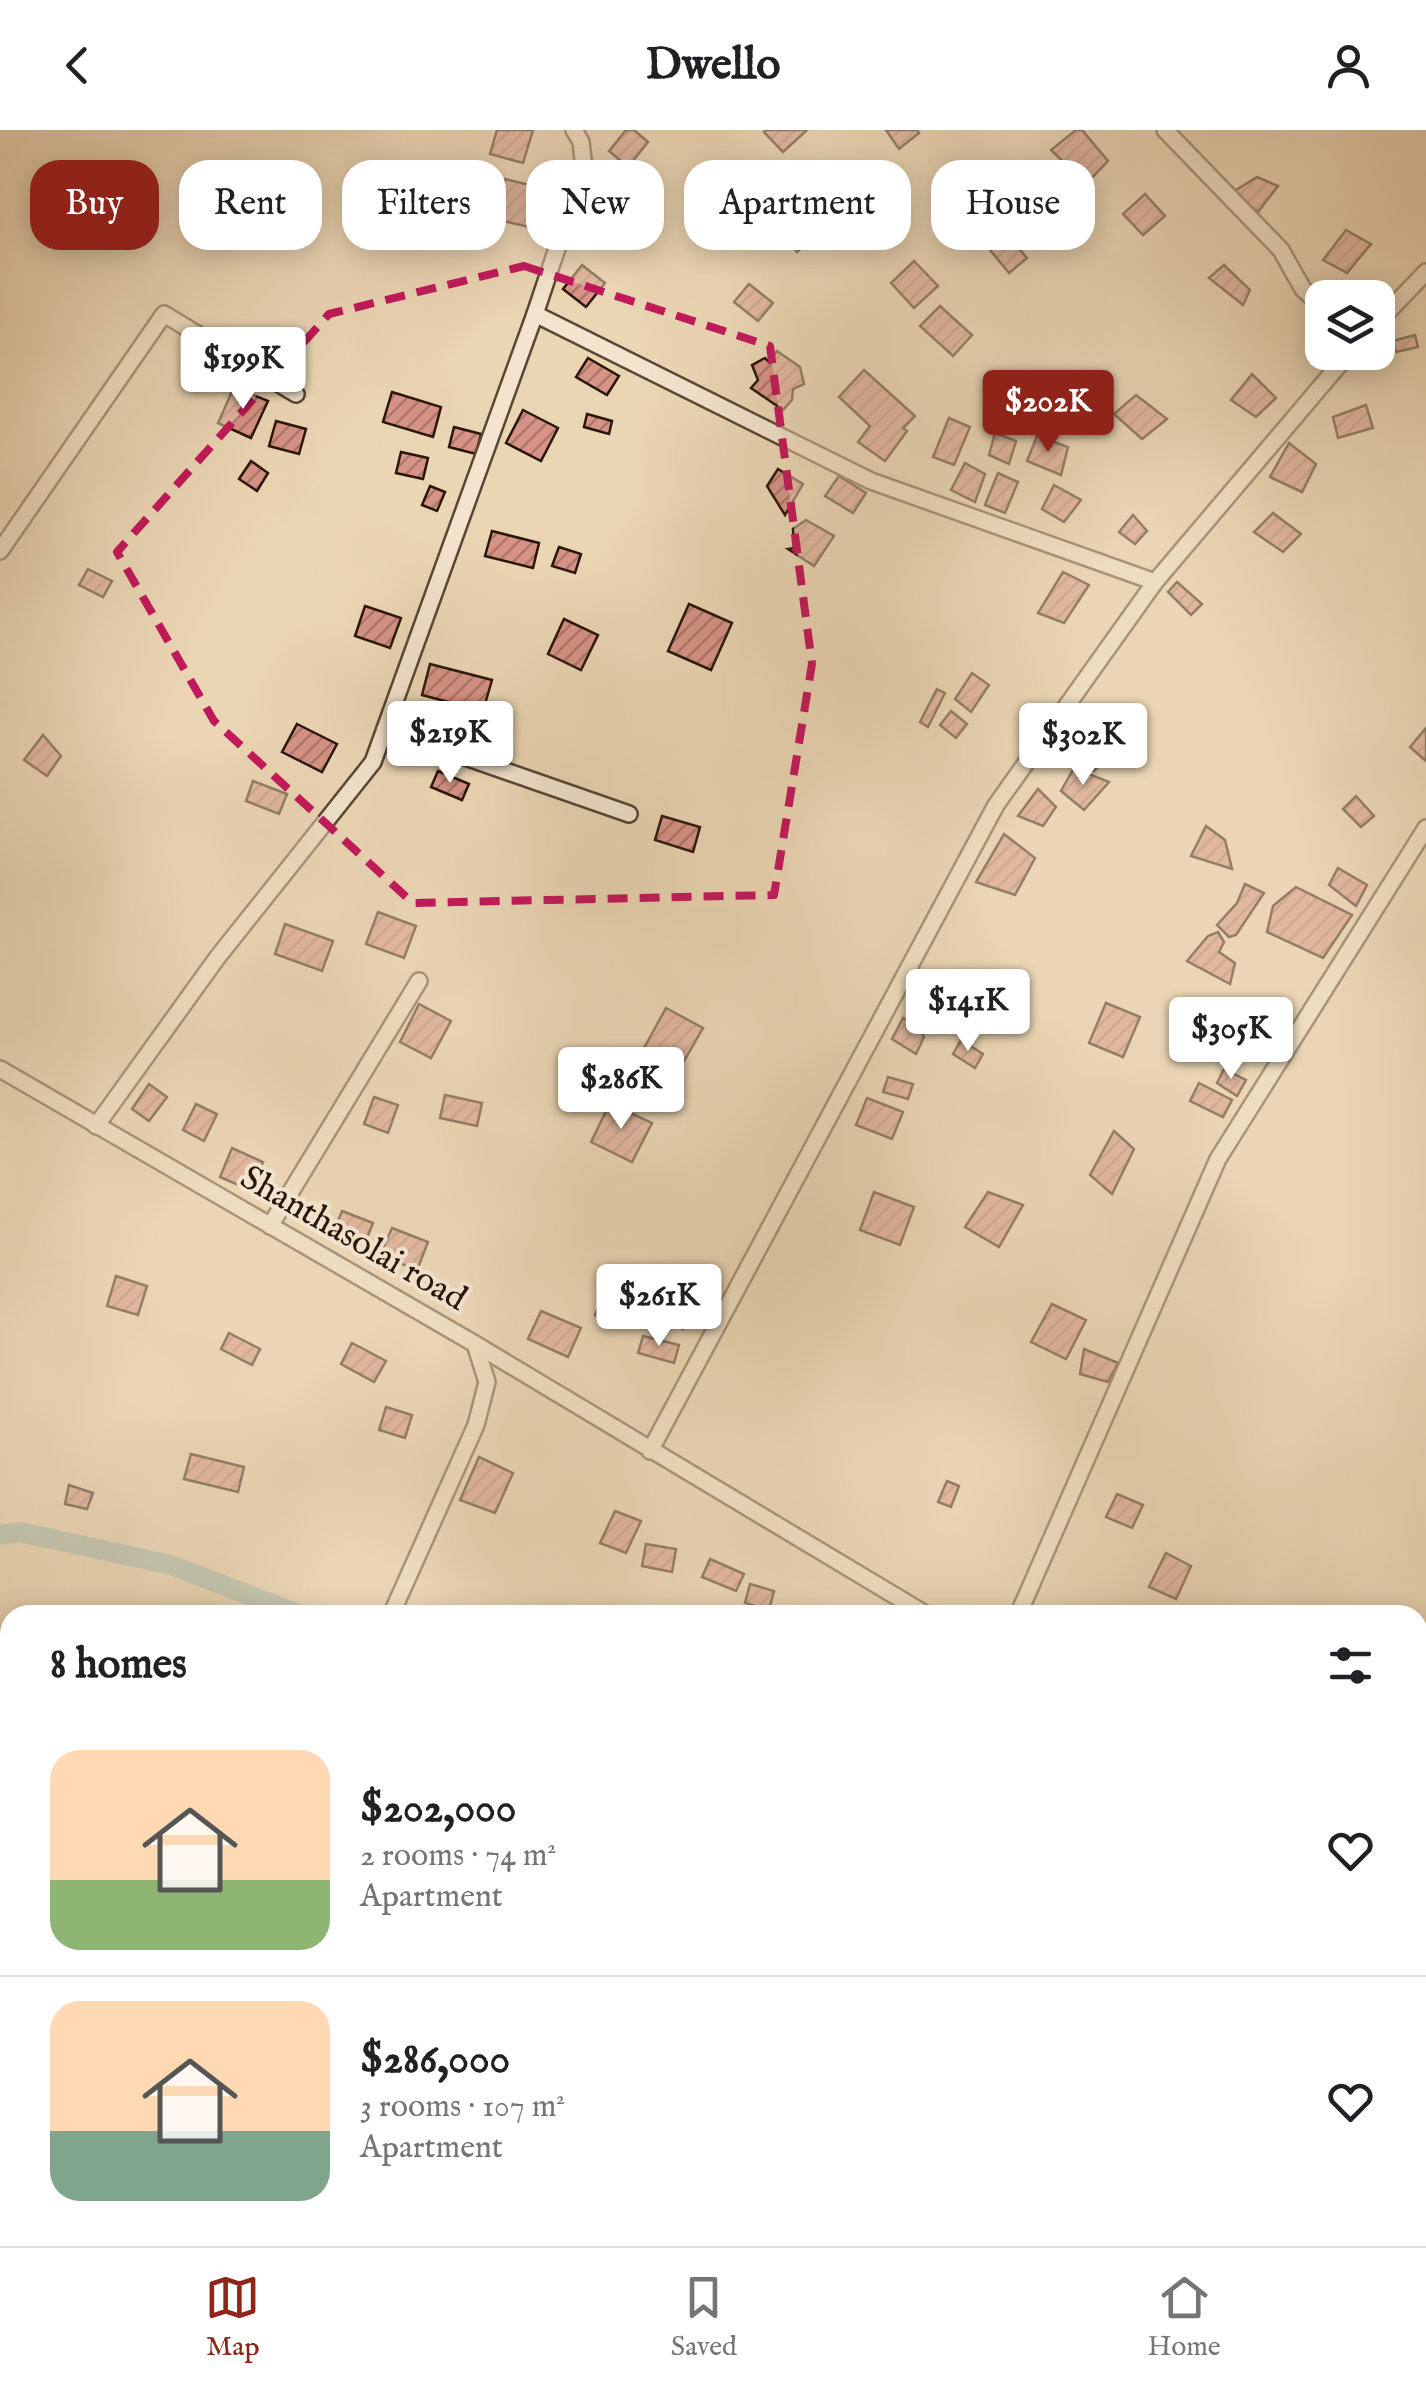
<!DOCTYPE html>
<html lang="en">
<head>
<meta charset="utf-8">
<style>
  body { margin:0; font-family:"IM FELL English",serif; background:#f6f6f6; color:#202124; height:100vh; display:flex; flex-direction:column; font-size:38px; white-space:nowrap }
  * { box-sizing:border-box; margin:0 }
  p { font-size:32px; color:#757577 }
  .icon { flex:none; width:55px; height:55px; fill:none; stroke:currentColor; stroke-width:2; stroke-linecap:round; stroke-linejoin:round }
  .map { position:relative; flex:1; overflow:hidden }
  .drawer { position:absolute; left:0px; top:1475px; width:1428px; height:642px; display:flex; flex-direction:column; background:#fff; border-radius:30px 30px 0 0; box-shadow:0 5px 25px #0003 }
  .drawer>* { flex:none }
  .hud { position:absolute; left:30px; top:30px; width:1368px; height:90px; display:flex; gap:20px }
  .fabs { position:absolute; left:1305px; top:150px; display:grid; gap:20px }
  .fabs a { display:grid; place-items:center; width:90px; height:90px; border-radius:20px; background:#fff; box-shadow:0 5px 25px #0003; font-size:50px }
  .price { position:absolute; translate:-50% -85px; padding:0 22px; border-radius:10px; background:#fff; color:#222; font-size:32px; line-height:65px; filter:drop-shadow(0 2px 5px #0008) }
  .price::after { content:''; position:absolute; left:50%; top:60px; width:30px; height:22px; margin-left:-15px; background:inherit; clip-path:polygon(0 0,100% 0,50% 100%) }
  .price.on { background:#8f2418; color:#fff }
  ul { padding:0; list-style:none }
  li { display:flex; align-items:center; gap:30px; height:250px; padding:0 50px }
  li+li { border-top:2px solid #e0e0e0 }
  li span { display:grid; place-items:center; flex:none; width:280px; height:200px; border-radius:30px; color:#555 }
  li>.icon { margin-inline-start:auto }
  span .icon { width:120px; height:120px; fill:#fffc; stroke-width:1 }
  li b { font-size:42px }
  h2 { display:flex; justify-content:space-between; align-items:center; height:120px; padding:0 50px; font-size:42px }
  .tag { padding:0 35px; border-radius:30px; background:#fff; box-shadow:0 5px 25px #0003; font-size:35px; line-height:90px }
  .tag.on { background:#8f2418; color:#fff }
  header { display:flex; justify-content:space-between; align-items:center; height:130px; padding:0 50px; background:#fff; font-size:45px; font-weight:800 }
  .tabs { display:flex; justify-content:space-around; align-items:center; height:140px; border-top:2px solid #e0e0e0; background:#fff; font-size:28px; color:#757577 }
  .tabs a { display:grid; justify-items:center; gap:5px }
  .tabs .on { color:#8f2418 }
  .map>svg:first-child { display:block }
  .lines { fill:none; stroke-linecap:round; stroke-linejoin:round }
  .canal { stroke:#99b8b2; stroke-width:20 }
  .building { fill:url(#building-hatch); stroke:#29160a; stroke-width:2.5 }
  .street-casing { stroke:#5a4634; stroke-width:20 }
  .street { stroke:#f2e4ce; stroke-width:15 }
  .marked { fill:none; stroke:#c2185b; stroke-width:8; stroke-dasharray:20 12; stroke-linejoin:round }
  .labels { text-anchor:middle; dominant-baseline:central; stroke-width:8; stroke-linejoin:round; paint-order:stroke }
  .street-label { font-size:35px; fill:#29160a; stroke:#f2e4ce }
</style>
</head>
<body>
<header><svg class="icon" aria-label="back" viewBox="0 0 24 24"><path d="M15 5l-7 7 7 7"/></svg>Dwello<svg class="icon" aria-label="person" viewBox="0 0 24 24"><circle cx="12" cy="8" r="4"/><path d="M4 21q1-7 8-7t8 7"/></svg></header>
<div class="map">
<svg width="1426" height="2116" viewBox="0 0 1426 2116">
  <defs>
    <pattern id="building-hatch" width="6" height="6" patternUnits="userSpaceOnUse" patternTransform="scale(2.5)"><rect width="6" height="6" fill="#d79386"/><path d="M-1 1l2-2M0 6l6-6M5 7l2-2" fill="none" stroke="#ae776c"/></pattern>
  </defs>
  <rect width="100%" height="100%" fill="#ebd6b4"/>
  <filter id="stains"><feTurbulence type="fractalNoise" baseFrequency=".002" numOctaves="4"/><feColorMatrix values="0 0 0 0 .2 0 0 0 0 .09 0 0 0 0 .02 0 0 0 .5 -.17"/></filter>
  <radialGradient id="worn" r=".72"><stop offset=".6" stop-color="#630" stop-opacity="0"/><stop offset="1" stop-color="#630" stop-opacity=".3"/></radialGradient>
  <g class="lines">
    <g class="canal">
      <polyline points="0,1405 20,1402 171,1435 301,1485"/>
      <polyline points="1418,1773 1426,1775"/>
    </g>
  </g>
  <g class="building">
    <polygon points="497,0 533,0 523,33 490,24"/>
    <polygon points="626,0 634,0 648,12 628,37 609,21"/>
    <polygon points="766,0 807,0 783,22 764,2"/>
    <polygon points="886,0 917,0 919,3 899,19"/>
    <polygon points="1076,0 1082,0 1108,31 1086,54 1051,20"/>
    <polygon points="1257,47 1278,56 1258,82 1233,62"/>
    <polygon points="505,49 542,58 533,98 495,89"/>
    <polygon points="1145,64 1165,86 1143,105 1123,84"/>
    <polygon points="810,78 826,97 797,122 781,102"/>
    <polygon points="999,95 1027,128 1009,143 981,109"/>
    <polygon points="1346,100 1371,114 1347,143 1323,130"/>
    <polygon points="914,131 938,156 914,178 891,153"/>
    <polygon points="582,135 605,153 586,177 563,159"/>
    <polygon points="1224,135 1250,160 1243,175 1209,148"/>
    <polygon points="749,154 773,173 758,191 734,172"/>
    <polygon points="940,176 972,205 953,226 920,196"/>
    <polygon points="1415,205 1418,217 1396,222 1393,211"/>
    <polygon points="777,221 800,237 804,254 793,259 792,270 783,280 751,258 758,250 752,235 765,228 769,232"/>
    <polygon points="588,228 619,246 607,265 576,247"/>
    <polygon points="864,240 915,286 903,298 907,301 885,331 858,312 870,296 839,267"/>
    <polygon points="1252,244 1276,268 1256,287 1231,270"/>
    <polygon points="234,257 268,271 251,308 218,293"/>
    <polygon points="392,262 441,277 433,307 383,292"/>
    <polygon points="1136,265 1167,289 1142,309 1114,284"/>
    <polygon points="1366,275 1373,298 1338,308 1333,287"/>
    <polygon points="523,280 558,298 541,331 506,313"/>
    <polygon points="587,284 612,291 609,304 584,297"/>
    <polygon points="949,288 970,297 954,335 933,327"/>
    <polygon points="276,291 306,299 299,324 269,316"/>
    <polygon points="454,297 481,304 476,324 449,317"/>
    <polygon points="995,303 1016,311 1009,334 989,325"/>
    <polygon points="1037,306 1068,317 1061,345 1027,331"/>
    <polygon points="1289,313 1316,334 1302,362 1270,347"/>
    <polygon points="401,322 428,328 423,349 396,343"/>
    <polygon points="251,331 268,343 257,361 239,349"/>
    <polygon points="965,333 985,344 975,372 951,360"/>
    <polygon points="778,339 803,354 785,385 767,356"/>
    <polygon points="998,343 1018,352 1005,383 985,375"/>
    <polygon points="839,346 866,363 853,383 825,366"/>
    <polygon points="1054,355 1081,370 1064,392 1042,379"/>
    <polygon points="430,356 445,362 437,381 422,375"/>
    <polygon points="1273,383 1301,404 1283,422 1254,402"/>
    <polygon points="1133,385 1147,401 1135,414 1119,402"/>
    <polygon points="806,390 834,406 814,436 788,419 794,418 793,399"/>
    <polygon points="492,401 539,413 533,438 485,426"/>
    <polygon points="559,417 581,424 575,443 552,436"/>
    <polygon points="88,439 112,451 103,467 79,455"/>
    <polygon points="1063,442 1089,455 1064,493 1038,483"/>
    <polygon points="1177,452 1202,474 1191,485 1168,462"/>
    <polygon points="689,474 732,493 711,540 668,521"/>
    <polygon points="365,476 401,488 390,518 355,506"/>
    <polygon points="564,489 598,505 581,540 548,524"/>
    <polygon points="430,534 492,550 483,581 422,565"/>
    <polygon points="972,543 989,555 971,582 955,569"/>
    <polygon points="937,559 945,563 928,597 920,592"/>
    <polygon points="951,581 967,594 956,608 940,595"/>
    <polygon points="297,594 337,614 322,642 282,622"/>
    <polygon points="1085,597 1113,621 1094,641 1069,626"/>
    <polygon points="1426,598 1426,631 1410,617"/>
    <polygon points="43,605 61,626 47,646 24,630"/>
    <polygon points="1074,638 1109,652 1084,680 1061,661"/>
    <polygon points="438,641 469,654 462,670 431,657"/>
    <polygon points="253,651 287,664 279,684 246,671"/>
    <polygon points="1038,659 1056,677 1043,696 1018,686"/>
    <polygon points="1356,666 1374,686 1361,697 1343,679"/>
    <polygon points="662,686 700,697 693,722 655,710"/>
    <polygon points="1206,696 1225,710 1232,739 1191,726"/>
    <polygon points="1004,704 1035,728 1015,765 976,752"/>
    <polygon points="1338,738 1367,755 1356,776 1329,755"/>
    <polygon points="1245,754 1264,763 1236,805 1229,807 1217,795 1237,773"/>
    <polygon points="1296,757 1352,785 1323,828 1267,802 1273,776"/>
    <polygon points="378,782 416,796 404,828 366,814"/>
    <polygon points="285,794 333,811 322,841 275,824"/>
    <polygon points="1218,802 1224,812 1219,822 1235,833 1230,854 1187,831 1208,806"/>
    <polygon points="1106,873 1140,887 1123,927 1089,913"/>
    <polygon points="1210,873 1240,889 1227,914 1196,896"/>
    <polygon points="419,874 451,891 431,928 400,912"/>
    <polygon points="666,878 703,898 680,938 644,918"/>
    <polygon points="903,888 920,899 924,907 916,924 892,909"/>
    <polygon points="961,910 983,924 975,938 953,924"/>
    <polygon points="1224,939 1246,950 1237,966 1217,953"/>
    <polygon points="888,947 913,954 908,969 883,962"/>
    <polygon points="1199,953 1232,970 1223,987 1190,971"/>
    <polygon points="149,954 167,967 149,991 132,979"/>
    <polygon points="445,965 482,973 477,996 440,988"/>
    <polygon points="374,967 398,975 388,1003 364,994"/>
    <polygon points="867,968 903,982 892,1009 856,995"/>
    <polygon points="610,973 652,993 632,1032 591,1012"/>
    <polygon points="196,974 217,984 204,1011 183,1000"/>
    <polygon points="1114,1001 1134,1019 1112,1064 1090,1045"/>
    <polygon points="232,1018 263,1032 250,1060 220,1047"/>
    <polygon points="874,1062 914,1077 900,1115 860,1100"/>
    <polygon points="988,1062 1023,1075 999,1117 965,1097"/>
    <polygon points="342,1081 373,1093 365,1113 334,1101"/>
    <polygon points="392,1098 428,1112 417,1140 380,1125"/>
    <polygon points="116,1146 147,1156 138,1185 107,1176"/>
    <polygon points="662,1152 698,1168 683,1199 648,1183"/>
    <polygon points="606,1159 633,1171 621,1197 595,1185"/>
    <polygon points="1052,1174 1086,1190 1066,1229 1031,1212"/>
    <polygon points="541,1181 581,1198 568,1227 528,1209"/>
    <polygon points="229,1203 260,1219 252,1235 221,1219"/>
    <polygon points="643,1206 679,1215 674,1233 638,1223"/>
    <polygon points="352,1213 386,1231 374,1252 341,1234"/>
    <polygon points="1084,1219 1118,1233 1108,1252 1080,1244"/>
    <polygon points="386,1277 412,1285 405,1308 379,1300"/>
    <polygon points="191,1324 244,1337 238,1362 184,1349"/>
    <polygon points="479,1327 513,1343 495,1383 460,1370"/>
    <polygon points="947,1351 959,1356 951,1377 938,1372"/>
    <polygon points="69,1355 93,1363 87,1379 65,1374"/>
    <polygon points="1117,1364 1143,1375 1132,1398 1106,1387"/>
    <polygon points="615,1381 641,1391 626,1423 600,1413"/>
    <polygon points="646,1414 676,1419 672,1442 642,1436"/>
    <polygon points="1166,1423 1191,1436 1176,1469 1149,1457"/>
    <polygon points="710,1429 744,1444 736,1461 702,1447"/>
    <polygon points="750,1454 774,1461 769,1480 745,1473"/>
    <polygon points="0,1660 10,1666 10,1692 5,1701 0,1698"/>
    <polygon points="1424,1920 1426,1921 1426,1965 1418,1960 1418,1934"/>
    <polygon points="689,2108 719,2108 726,2111 724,2116 685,2116"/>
    <polygon points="1358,2108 1393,2108 1410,2114 1354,2116"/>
  </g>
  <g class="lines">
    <g class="street-casing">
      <g id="street">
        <polyline points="1165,0 1281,120 1303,159 1322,176"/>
        <polyline points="535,184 871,351 1155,452"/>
        <polyline points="1378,192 1426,142"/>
        <polyline points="0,421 164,184 296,264"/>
        <polyline points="385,599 629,684"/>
        <polyline points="0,939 475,1214 487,1252 476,1295 391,1485"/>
        <polyline points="96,996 217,828 373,632 535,184 584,38 581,12 574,0"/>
        <polyline points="270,1096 419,851"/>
        <polyline points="475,1214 927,1485"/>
        <polyline points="650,1321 996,675 1155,452 1350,222"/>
        <polyline points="1018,1485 1218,1029 1426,698"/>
        <polyline points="0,1521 10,1524"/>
        <polyline points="1418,1785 1426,1793"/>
        <polyline points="1418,2049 1426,2052"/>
        <polyline points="486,2108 509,2116"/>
        <polyline points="273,2116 278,2108"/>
        <polyline points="797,2116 800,2108"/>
        <polyline points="1250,2116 1253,2108"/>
        <polyline points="1349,2116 1351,2108"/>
      </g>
    </g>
    <use href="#street" class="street"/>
  </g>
  <path d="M0 0H1426V2116H0ZM524 136 770 216 812 534 774 765 413 773 214 591 117 422 329 184Z" fill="#ebd6b4" fill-opacity=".55" fill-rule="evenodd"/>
  <path class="marked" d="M524 136 770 216 812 534 774 765 413 773 214 591 117 422 329 184Z"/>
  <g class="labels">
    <g class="street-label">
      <text transform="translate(353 1109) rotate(30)">Shanthasolai road</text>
    </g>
  </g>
  <rect width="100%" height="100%" filter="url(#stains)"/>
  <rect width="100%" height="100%" fill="url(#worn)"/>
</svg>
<div class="fabs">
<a><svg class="icon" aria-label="layers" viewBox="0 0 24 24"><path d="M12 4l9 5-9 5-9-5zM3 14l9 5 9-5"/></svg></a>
</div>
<b class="price" style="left:243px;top:282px">$199K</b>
<b class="price on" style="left:1048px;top:325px">$202K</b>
<b class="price" style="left:450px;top:656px">$219K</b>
<b class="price" style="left:1083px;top:658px">$302K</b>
<b class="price" style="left:968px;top:924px">$141K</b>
<b class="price" style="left:1231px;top:952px">$305K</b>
<b class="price" style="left:621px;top:1002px">$286K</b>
<b class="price" style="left:659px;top:1219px">$261K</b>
<div class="hud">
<a class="tag on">Buy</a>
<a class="tag">Rent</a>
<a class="tag">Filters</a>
<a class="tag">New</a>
<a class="tag">Apartment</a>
<a class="tag">House</a>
</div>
<section class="drawer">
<h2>8 homes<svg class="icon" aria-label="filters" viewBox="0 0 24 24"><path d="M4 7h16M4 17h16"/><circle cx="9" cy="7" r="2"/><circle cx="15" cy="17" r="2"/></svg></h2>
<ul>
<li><span style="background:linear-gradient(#ffd9b3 65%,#8fb573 0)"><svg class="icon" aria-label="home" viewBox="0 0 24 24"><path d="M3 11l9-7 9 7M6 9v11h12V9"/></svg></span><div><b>$202,000</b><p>2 rooms · 74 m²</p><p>Apartment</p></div><svg class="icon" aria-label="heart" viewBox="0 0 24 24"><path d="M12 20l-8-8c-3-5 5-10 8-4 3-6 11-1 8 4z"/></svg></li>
<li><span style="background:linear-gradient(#ffd9b3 65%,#7fa58c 0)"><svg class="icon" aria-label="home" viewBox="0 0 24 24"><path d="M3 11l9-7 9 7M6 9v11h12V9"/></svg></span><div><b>$286,000</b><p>3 rooms · 107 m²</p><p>Apartment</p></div><svg class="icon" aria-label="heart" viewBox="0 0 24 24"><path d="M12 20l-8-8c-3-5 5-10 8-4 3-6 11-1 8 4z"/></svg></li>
</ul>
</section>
</div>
<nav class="tabs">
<a class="on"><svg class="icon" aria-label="map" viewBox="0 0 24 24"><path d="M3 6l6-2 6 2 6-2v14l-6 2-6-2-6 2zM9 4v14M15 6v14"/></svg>Map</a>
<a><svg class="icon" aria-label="saved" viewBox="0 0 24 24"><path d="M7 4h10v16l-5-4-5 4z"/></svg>Saved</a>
<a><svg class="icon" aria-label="home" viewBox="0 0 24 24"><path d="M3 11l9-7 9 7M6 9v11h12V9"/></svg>Home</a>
</nav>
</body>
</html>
